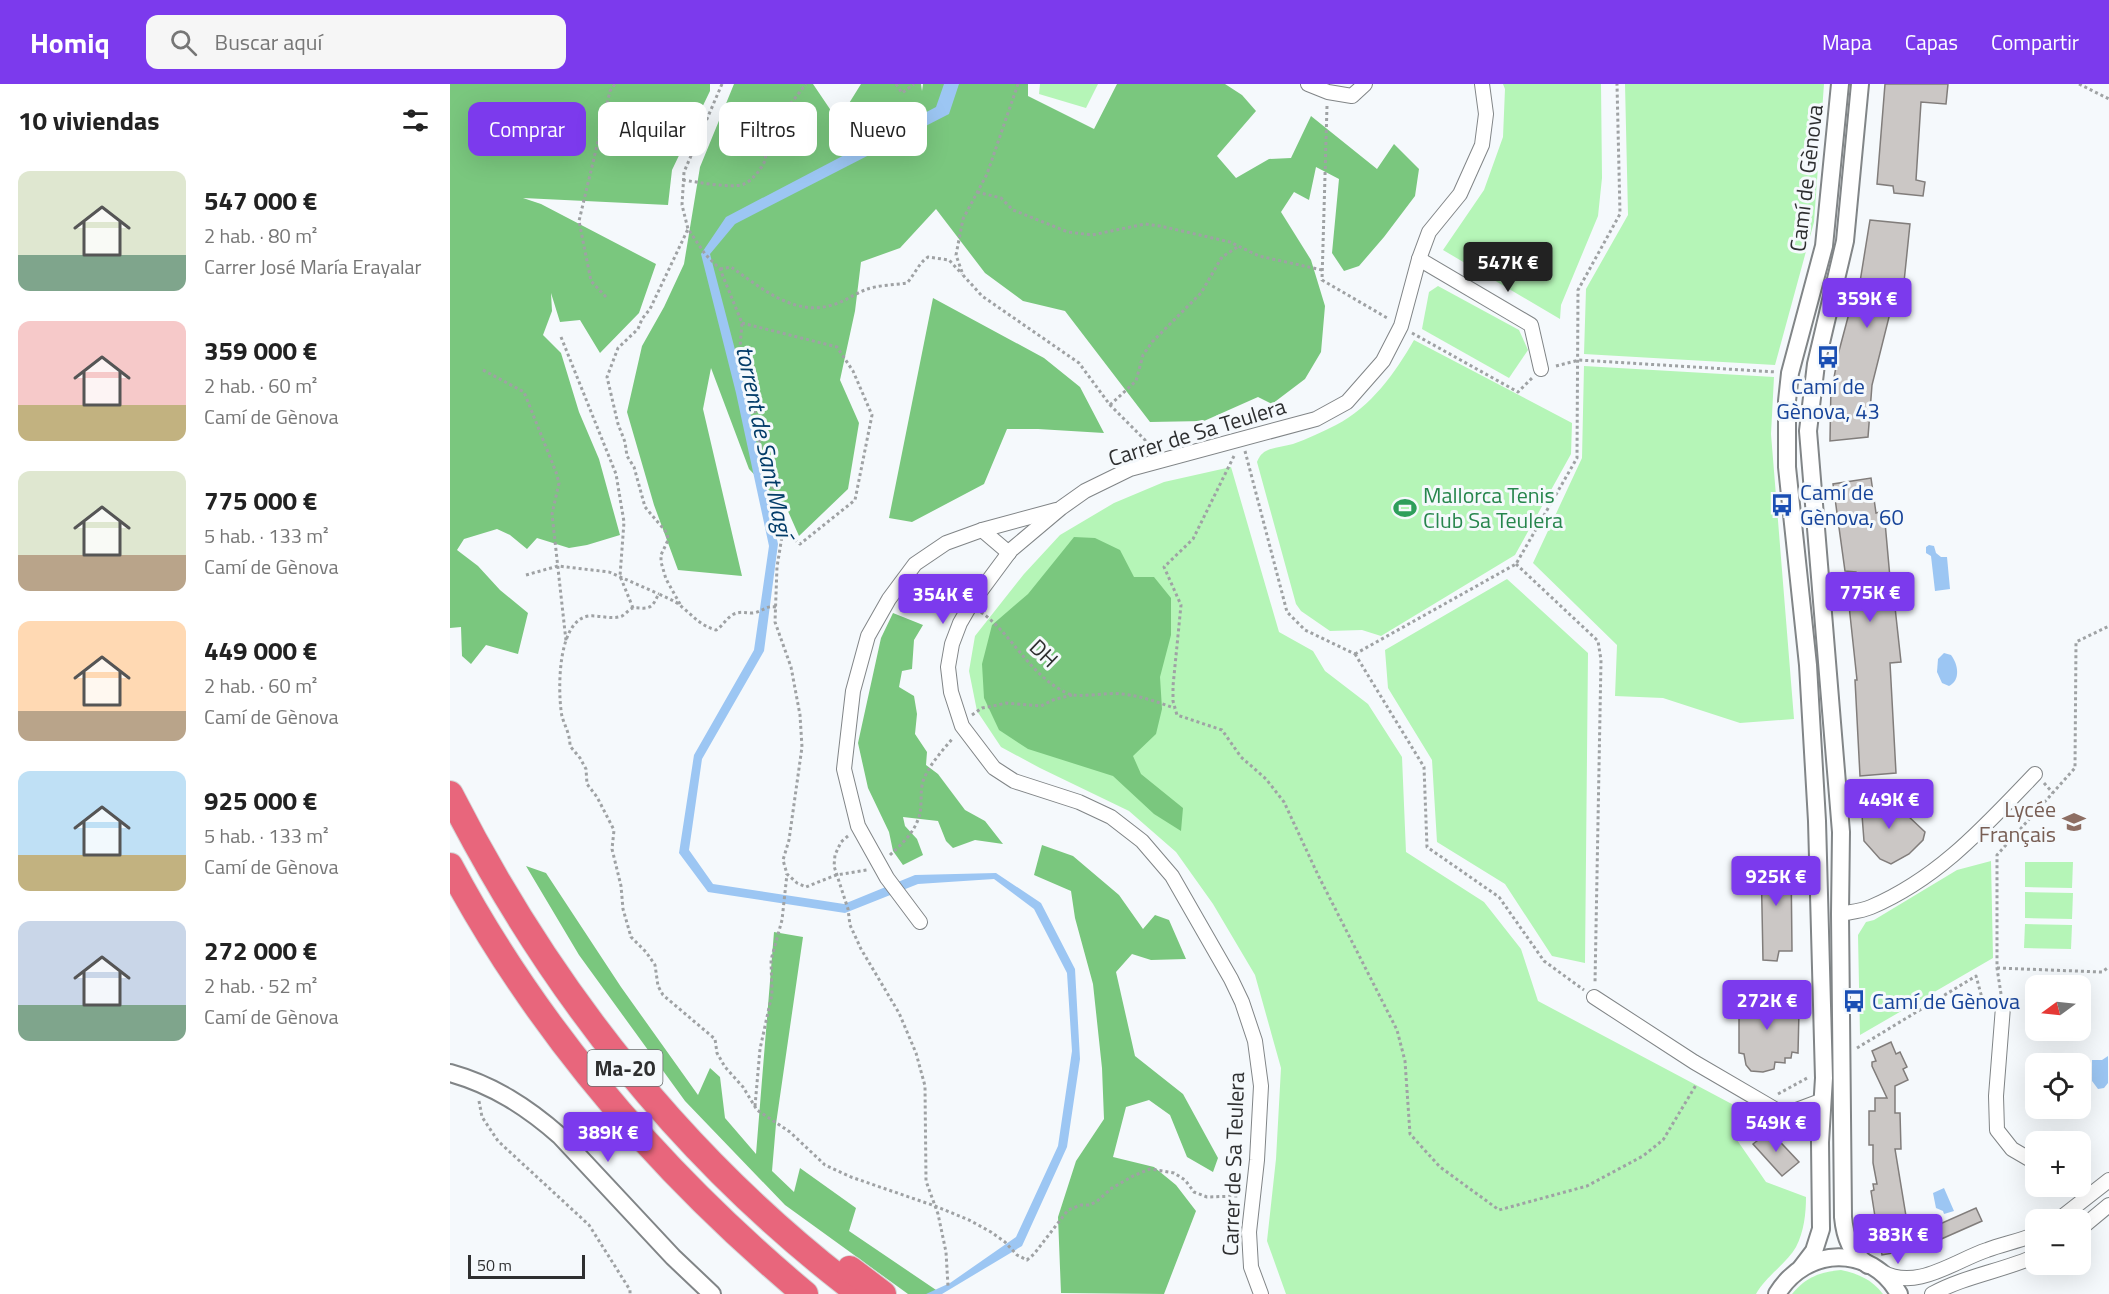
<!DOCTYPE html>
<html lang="es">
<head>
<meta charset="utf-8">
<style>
  body { margin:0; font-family:"Titillium Web",sans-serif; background:#f6f6f6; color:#222; height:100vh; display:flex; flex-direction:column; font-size:22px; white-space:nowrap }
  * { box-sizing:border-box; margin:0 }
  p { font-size:20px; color:#767676 }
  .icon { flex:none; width:33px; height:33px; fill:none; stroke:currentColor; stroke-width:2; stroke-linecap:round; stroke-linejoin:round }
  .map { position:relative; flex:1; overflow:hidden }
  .sheet { display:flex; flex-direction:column; background:#fff; width:450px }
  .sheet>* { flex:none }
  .banner { position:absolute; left:18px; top:18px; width:570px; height:54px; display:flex; gap:12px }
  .needle { width:39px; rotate:255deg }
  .fabs { position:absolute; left:1575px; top:891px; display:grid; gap:12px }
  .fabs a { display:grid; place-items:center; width:66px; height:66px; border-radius:12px; background:#fff; box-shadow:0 6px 24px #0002; font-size:30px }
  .scale { position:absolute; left:18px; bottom:15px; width:117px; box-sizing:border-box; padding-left:6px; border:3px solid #2e2f30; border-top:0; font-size:16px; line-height:21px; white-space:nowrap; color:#2e2f30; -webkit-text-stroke:4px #f5f9fc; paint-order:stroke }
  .price { position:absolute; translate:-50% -51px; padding:0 14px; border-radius:6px; background:#7c3aed; color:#fff; font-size:20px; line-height:39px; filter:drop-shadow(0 2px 3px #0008) }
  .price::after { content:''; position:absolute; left:50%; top:36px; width:18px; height:14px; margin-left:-9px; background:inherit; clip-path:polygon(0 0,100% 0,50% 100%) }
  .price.selected { background:#222; color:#fff }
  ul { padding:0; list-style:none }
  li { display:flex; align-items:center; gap:18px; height:150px; padding:0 18px }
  li span { display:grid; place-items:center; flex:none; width:168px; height:120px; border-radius:12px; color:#555 }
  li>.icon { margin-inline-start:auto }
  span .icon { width:72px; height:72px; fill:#fffc; stroke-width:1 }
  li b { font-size:26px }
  h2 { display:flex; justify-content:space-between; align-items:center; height:72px; padding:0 18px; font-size:26px }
  .tag { padding:0 21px; border-radius:12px; background:#fff; box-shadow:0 6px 24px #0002; font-size:21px; line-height:54px }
  .tag.selected { background:#7c3aed; color:#fff }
  header { display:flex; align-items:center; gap:36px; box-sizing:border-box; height:84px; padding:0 30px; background:#7c3aed; color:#fff }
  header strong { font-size:28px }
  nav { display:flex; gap:33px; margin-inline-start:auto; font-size:21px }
  .search { width:420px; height:54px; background:#f6f6f6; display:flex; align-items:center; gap:15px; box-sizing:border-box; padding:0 21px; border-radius:12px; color:#767676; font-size:22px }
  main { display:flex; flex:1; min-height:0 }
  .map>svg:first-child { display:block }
  .green { fill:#b5f5b7 }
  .forest { fill:#7ac77e }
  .water { fill:#9cc6f3 }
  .building { fill:#cbc7c5; stroke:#817d7b; stroke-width:1.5 }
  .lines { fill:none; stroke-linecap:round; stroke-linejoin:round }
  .minor-casing { stroke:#818587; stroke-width:16 }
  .tertiary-casing { stroke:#818587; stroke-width:20 }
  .motorway-casing { stroke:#d5d5d6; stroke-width:28 }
  .path { stroke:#9fa2a4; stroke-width:3; stroke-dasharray:3 3; stroke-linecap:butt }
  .minor { stroke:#fff; stroke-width:14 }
  .tertiary { stroke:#fff; stroke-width:16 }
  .motorway { stroke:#e8667c; stroke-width:26 }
  .labels { text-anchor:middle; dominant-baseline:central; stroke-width:6; stroke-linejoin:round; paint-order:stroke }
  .shield { fill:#f5f9fc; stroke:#6a6c6d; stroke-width:1.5 }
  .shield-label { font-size:21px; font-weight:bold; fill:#2e2f30 }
  .street-label { font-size:22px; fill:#2e2f30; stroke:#f5f9fc }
  .transit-label { font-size:22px; fill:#164399; stroke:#f5f9fc; text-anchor:start }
  .leisure-label { font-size:22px; fill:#27864d; stroke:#f5f9fc; text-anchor:start }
  .education-label { font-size:22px; fill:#785e54; stroke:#f5f9fc; text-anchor:end }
  .water-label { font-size:24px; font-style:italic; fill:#023b68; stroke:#f5f9fc }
</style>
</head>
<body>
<header>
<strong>Homiq</strong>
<div class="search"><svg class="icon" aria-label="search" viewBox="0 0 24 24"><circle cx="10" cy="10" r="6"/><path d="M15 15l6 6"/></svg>Buscar aquí</div>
<nav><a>Mapa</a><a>Capas</a><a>Compartir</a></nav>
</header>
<main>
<section class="sheet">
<h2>10 viviendas<svg class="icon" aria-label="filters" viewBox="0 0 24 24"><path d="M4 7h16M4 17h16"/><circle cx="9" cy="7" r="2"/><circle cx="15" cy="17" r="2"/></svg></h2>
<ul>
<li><span style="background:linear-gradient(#dfe7d0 70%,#7fa58c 0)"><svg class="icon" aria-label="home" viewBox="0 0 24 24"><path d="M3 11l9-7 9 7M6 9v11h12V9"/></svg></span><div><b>547 000 €</b><p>2 hab. · 80 m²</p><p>Carrer José María Erayalar</p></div></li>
<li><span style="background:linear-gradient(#f6c9c9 70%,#c2b280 0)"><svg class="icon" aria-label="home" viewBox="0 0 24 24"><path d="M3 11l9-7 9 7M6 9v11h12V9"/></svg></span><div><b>359 000 €</b><p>2 hab. · 60 m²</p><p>Camí de Gènova</p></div></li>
<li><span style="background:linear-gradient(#dfe7d0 70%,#b9a48a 0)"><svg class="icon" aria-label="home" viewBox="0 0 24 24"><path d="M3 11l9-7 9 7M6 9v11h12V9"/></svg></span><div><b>775 000 €</b><p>5 hab. · 133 m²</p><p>Camí de Gènova</p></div></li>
<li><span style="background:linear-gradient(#ffd9b3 75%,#b9a48a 0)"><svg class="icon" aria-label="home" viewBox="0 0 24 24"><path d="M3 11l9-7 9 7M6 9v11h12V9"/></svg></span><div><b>449 000 €</b><p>2 hab. · 60 m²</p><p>Camí de Gènova</p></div></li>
<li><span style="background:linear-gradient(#bfe0f5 70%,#c2b280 0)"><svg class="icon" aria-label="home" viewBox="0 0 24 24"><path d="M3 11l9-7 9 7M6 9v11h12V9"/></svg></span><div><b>925 000 €</b><p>5 hab. · 133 m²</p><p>Camí de Gènova</p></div></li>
<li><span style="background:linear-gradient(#c9d6e8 70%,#7fa58c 0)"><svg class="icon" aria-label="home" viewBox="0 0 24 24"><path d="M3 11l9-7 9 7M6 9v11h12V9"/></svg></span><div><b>272 000 €</b><p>2 hab. · 52 m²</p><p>Camí de Gènova</p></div></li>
</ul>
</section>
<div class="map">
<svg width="1659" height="1210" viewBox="0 0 1659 1210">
  <rect width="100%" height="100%" fill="#f5f9fc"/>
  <g class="green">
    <polygon points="590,0 648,0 636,24 589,10"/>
    <polygon points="1053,0 1151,0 1152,94 1148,132 1111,221 1110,235 993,166 1034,106 1053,53 1055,5"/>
    <polygon points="1175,0 1374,0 1364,138 1325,281 1134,270 1136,205 1178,131"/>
    <polygon points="988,202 1069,246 1078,266 1059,294 972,245 979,208"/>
    <path d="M964 256 1122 339 1121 370 1065 471 931 552 912 546 880 547 851 527 846 520 807 378C808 376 810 371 812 370 819 363 833 363 843 360 857 355 872 348 886 341 921 323 945 289 964 256Z"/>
    <polygon points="1134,282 1324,293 1321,350 1344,635 1290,639 1213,614 1165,612 1167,561 1083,479 1132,374"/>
    <path d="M781 383 829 548 863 567 875 587 918 620 952 673 956 768 1034 818 1071 865 1088 917 1295 1027 1287 1056 1316 1098 1356 1113C1356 1129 1354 1148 1346 1163 1337 1179 1316 1192 1306 1210H836L817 1157 826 1075 831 984 805 891 763 820 726 768 679 727 590 684 551 663 527 627 519 587 525 552 574 490 610 451 664 419 714 398Z"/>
    <polygon points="1057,495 1138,569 1135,879 1102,872 1055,800 987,758 982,676 938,604 935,566"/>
    <polygon points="1541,777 1543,874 1410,951 1408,851 1416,838 1424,836 1507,786"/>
    <polygon points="1575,778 1623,778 1622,804 1575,803"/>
    <polygon points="1575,808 1623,809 1622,835 1575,834"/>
    <polygon points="1575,840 1622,841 1621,865 1574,864"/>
    <path d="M1391 1186C1409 1190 1421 1195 1433 1210H1342C1356 1193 1370 1188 1391 1186Z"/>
  </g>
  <g class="forest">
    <polygon points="0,0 260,0 260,7 222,86 218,121 73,114 91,120 206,180 189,229 150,269 130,236 110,238 101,209 102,227 93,251 111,269 129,328 149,375 170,451 137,461 119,464 87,454 77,465 60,451 47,445 14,455 7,466 28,482 50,506 78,529 68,570 36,561 21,580 12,572 11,543 0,544"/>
    <polygon points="284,0 363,0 388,37 411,0 471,0 472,7 473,0 578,0 578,12 644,45 667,0 775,0 792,11 806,27 767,72 786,94 819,75 841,74 861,32 927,85 944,60 969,85 965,112 934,153 909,182 894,187 882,169 889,95 866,83 859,116 844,108 831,128 861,176 875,222 871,268 855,295 822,320 808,313 754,337 700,338 615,227 573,217 535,189 486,125 450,164 411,178 405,227 390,296 409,339 398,405 349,452 337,425 299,385 261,284 253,325 292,492 228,486 204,421 177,328 192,262 214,223 234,180 250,83"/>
    <polygon points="483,214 594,274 630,303 654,349 588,345 557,345 534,400 462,438 439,434"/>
    <polygon points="624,453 645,454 670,466 684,493 704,493 721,514 721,551 710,593 712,625 706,650 683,672 691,690 733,724 731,747 704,730 663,692 578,665 549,646 534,614 532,580 542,541 578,510"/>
    <polygon points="443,529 473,541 464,556 462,585 452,587 449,603 464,612 467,630 465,650 477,668 476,681 488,690 515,726 535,737 553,760 525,756 503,764 496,757 488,737 453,733 455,742 467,755 473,771 453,781 443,767 439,748 418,704 408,659 431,554"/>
    <polygon points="592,761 623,772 669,811 693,845 705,831 719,836 736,875 701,876 682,870 666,888 685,972 733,1010 768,1074 763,1088 737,1073 720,1031 699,1016 676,1023 663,1073 704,1083 726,1101 746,1127 714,1210 611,1209 608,1133 626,1077 654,1035 652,984 643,900 625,834 621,807 584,791"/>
    <polygon points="76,782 96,789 171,903 248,1011 260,984 270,993 275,1034 306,1070 324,848 353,853 326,1040 322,1087 344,1108 350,1084 406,1124 399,1147 492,1210 458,1210 335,1121 235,1017 129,871"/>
  </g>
  <g class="water">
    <polygon points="494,0 509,0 499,30 285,140 260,170 295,304 328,460 314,567 252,675 239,766 263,800 394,820 465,791 546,789 591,819 625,885 630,975 617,1063 572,1162 492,1210 476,1210 500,1199 566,1153 608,1062 622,967 617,889 584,825 544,795 468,800 395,829 258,808 229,769 244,671 304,566 319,462 286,309 251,170 276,133 486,23"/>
    <polygon points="1479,461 1484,462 1486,469 1491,473 1497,473 1500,505 1485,507 1481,472 1476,469 1476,463"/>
    <path d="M1494 569 1501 571C1508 580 1511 596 1499 602L1492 599 1487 588 1488 575Z"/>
    <polygon points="1658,972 1658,999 1654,1004 1648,1005 1642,997 1642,976 1652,976"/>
    <polygon points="1494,1104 1504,1127 1494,1130 1493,1127 1486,1124 1483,1109"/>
  </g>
  <g class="building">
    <polygon points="1435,0 1498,0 1496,20 1471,18 1466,96 1475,98 1473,112 1444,109 1443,102 1427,100"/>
    <polygon points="1420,136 1460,140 1454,198 1448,197 1422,301 1418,353 1380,357 1381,299 1383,299 1389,267 1406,203 1409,204"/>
    <polygon points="1421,394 1426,429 1434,427 1441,505 1443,505 1451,578 1440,579 1446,689 1410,692 1405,596 1407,596 1398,512 1409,511 1406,488 1395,487 1383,400"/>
    <polygon points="1440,715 1475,748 1473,756 1459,770 1441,780 1430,775 1414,757 1411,718"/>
    <polygon points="1311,774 1341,774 1342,867 1329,867 1327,877 1313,876"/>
    <polygon points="1301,908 1319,908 1328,917 1337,919 1338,923 1343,924 1345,927 1349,927 1348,969 1342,968 1341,974 1335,974 1335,979 1325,978 1324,985 1313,988 1301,987 1296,981 1294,970 1289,969 1289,923 1293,924 1296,912"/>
    <polygon points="1441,958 1446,970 1450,968 1457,983 1453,985 1458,996 1445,1002 1445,1029 1450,1029 1451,1065 1445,1065 1457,1138 1461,1137 1463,1152 1526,1124 1532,1137 1471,1164 1432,1171 1431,1166 1438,1163 1434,1154 1428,1155 1426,1139 1421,1107 1424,1106 1423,1100 1427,1100 1423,1079 1423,1061 1419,1061 1419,1027 1425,1027 1425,1014 1437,1014 1422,982 1422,978 1426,977 1422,967"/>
    <polygon points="1320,1047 1349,1078 1332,1092 1303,1060"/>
  </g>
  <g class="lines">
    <g class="minor-casing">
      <g id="minor">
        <polyline points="858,0 878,8 902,12 915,0"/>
        <polyline points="969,175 1081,241 1091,285"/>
        <polyline points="532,446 559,469"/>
        <path d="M1390 830C1400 828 1412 827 1421 823 1489 794 1535 742 1585 690"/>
        <polyline points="470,838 437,794 408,742 394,685 403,607 418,552 439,515 465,480 496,459 532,446 606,426"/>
        <polyline points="1144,913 1244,978 1328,1027 1341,1028 1373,1016"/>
        <polyline points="1553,923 1546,1012 1547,1046 1562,1065 1586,1079"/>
        <polyline points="1624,1102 1638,1111"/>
        <polyline points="1608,1136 1659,1096"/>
        <polyline points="1630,1145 1659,1121"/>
        <path d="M1432 1188C1467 1207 1504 1177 1537 1166 1553 1160 1570 1157 1586 1150"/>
        <polyline points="811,1210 801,1183 799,1148 807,1076 811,1002 805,957 792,918 781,895 722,792 692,757 661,733 629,718 564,697 544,684 512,642 501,608 498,583 502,560 510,539 521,520 561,466 611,424 635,407 680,385 866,335 897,318 933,277 951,242 969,175 979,148 1010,110 1032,61 1036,30 1032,0"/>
        <path d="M1482 1210C1515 1192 1552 1187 1586 1172"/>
      </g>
    </g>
    <g class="tertiary-casing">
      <g id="tertiary">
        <path d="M1410 0 1395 157 1366 280 1358 347 1391 748 1390 830 1393 1133C1395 1154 1401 1169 1418 1181"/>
        <path d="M0 989C43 1001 77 1023 110 1052L223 1173 262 1210"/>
        <polyline points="1351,1184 1364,1167 1371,1145 1370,1058 1374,994 1367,737 1358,581 1337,383 1337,317 1340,289 1374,162 1390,0"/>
        <path d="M1327 1210C1356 1162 1421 1160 1449 1210"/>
      </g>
    </g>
    <g class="motorway-casing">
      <g id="motorway">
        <path d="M0 710C100 907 233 1076 410 1210"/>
        <path d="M0 782C88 947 212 1090 355 1210"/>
        <polyline points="400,1185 433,1210"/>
      </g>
    </g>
    <g class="path">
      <polyline points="272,0 234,88 232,121 238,145 255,170 270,185 292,239 289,274 302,299 307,350 334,440 327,483 325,538 341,583 350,631 352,663 339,756 333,776 337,790 347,799 356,803 386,791 417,786"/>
      <polyline points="446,0 452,9 464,0"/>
      <polyline points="568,0 537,90 513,135 506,171 513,191 532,212 629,279 660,321 695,356 699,366"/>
      <polyline points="1629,0 1659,15"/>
      <polyline points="877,22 872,196 939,235"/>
      <path d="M233 96C247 98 282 105 294 100 304 95 311 85 316 75L314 66 316 46 324 30 342 18 356 0"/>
      <polyline points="527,108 551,114 563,126 618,148 642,151 695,140 710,142 780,158 809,172 872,186"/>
      <path d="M270 185 281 183C310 203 344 233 382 221 394 218 404 210 415 206 427 201 444 201 457 199 465 190 468 180 478 173L499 176 512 190"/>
      <polyline points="156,213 141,197 129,137 160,7 165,0"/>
      <polyline points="292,239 387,263 403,287 422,331 405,416 350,460 342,453 335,442"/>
      <polyline points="962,249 1068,308 1082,294"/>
      <polyline points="111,253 166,390 174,438 170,492 183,524"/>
      <polyline points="1106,282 1129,276 1326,288"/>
      <polyline points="33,286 74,308 106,388 109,399 102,430 116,557"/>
      <polyline points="660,321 686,297 693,271 702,258 751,209 772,173 789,162"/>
      <polyline points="795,367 837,528 855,546 905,570"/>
      <polyline points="784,372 743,455 714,483 731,521 723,602 723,617 727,631 772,646 791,673 816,695 834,718 868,791 947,946 955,977 960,1050 990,1083 1049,1126 1137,1102 1193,1072 1213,1056 1246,1001"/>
      <polyline points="1066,480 1148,557 1151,576 1145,899"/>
      <polyline points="76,491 108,482 159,488 209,510"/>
      <polyline points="230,520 216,495 211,478 211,471 218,456 217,449 195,423 184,383 177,372 175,358 168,340 157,293 168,264 188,245 192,235 200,225 238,145"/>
      <path d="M326 523C316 521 312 528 303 529 296 529 291 527 284 530 276 534 273 542 266 546 251 542 243 532 232 523 226 517 217 514 209 510 206 514 205 519 201 522 196 526 189 523 183 524 179 525 176 530 172 532 162 536 150 531 139 532 108 536 108 602 111 626 112 639 120 647 120 662L130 674 136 685 137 700 147 713 164 746 162 765 171 802 173 825 181 853 196 868 205 881 208 902 213 911 265 955 267 969 275 983 293 1003 307 1026 340 1048 375 1081 401 1093 485 1122 519 1136 541 1148 555 1158 567 1171 577 1176 584 1170 618 1126 631 1121H639L646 1118 662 1104 683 1092 700 1085 724 1089 735 1096 744 1108 757 1113 788 1112"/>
      <path d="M531 528C564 552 580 593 619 610 630 614 657 608 670 610 689 611 707 618 724 624"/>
      <polyline points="905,570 1066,480 1127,374 1128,206 1170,130 1167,0"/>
      <polyline points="905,570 974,683 977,763 1049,813 1094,877 1134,906"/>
      <polyline points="522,631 532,624 543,622 556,619 591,622 603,616 622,611"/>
      <polyline points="1594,699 1603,709"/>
      <polyline points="398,752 391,758 385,771 384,782 398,825 400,841 411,865 449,929 466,969 475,1002 476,1097 488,1130 496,1168 498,1202"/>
      <path d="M440 771C453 759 466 747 470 729 472 719 470 708 473 697 479 681 492 667 503 654"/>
      <polyline points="1547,884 1652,888 1659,883"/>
      <polyline points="1551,910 1547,884 1547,771 1625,684 1626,558 1659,542"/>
      <polyline points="1407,964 1526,892 1532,914 1540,918"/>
      <polyline points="1328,1010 1359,993"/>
      <polyline points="29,1017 32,1033 48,1057 139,1141 180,1206 180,1210"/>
      <polyline points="305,1022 310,965 322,910 321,876 332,836 337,790"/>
    </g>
    <use href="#minor" class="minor"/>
    <use href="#tertiary" class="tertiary"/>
    <use href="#motorway" class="motorway"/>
  </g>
  <defs>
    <g id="bus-bare" transform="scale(1.8)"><path d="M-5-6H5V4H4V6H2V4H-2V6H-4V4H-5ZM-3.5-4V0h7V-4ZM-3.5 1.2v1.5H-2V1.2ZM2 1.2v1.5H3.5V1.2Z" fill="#1a4fb4" stroke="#f5f9fc" stroke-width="2.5" paint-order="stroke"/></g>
    <g id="stadium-bare" transform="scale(1.8)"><path d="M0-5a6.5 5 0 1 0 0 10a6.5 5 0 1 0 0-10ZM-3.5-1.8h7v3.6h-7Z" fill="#2e9e5b" stroke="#f5f9fc" stroke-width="2.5" paint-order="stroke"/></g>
    <g id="school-bare" transform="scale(1.8)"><path d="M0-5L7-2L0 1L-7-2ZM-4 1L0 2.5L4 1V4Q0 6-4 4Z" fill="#8d6e63" stroke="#f5f9fc" stroke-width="2.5" paint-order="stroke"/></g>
  </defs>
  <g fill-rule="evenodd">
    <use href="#bus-bare" x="1378" y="273"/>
    <use href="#bus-bare" x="1332" y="421"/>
    <use href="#stadium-bare" x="955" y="424"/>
    <use href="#school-bare" x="1624" y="738"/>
    <use href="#bus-bare" x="1404" y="917"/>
  </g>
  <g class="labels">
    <rect class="shield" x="137.5" y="966" width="75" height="36" rx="4.5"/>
    <g class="shield-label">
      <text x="175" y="984">Ma-20</text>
    </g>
    <g class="street-label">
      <text transform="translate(1356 94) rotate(-83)">Camí de Gènova</text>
      <text transform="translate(747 348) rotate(-17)">Carrer de Sa Teulera</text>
      <text transform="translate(594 569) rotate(44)">DH</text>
      <text transform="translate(783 1080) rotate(-88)">Carrer de Sa Teulera</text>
    </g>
    <g class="transit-label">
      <text x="1378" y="302" text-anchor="middle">Camí de<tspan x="1378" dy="25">Gènova, 43</tspan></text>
      <text x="1350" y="408">Camí de<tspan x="1350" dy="25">Gènova, 60</tspan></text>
      <text x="1422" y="917">Camí de Gènova</text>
    </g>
    <g class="leisure-label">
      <text x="973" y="411">Mallorca Tenis<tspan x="973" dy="25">Club Sa Teulera</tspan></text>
    </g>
    <g class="education-label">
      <text x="1606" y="725">Lycée<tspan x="1606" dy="25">Français</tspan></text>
    </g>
    <g class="water-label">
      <text transform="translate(315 357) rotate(78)">torrent de Sant Magí</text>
    </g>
  </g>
</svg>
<div class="fabs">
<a><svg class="needle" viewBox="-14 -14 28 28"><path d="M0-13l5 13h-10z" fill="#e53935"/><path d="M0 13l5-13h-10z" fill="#767676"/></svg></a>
<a><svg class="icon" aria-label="locate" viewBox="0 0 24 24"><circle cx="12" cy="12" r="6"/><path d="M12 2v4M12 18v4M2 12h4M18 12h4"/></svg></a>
<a>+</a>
<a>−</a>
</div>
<div class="scale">50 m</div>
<b class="price selected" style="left:1058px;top:209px">547K €</b>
<b class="price" style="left:1417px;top:245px">359K €</b>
<b class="price" style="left:1420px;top:539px">775K €</b>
<b class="price" style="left:493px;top:541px">354K €</b>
<b class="price" style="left:1439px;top:746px">449K €</b>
<b class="price" style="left:1326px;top:823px">925K €</b>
<b class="price" style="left:1317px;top:947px">272K €</b>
<b class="price" style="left:1326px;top:1069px">549K €</b>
<b class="price" style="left:158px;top:1079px">389K €</b>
<b class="price" style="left:1448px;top:1181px">383K €</b>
<div class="banner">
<a class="tag selected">Comprar</a>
<a class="tag">Alquilar</a>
<a class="tag">Filtros</a>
<a class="tag">Nuevo</a>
</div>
</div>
</main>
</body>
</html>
